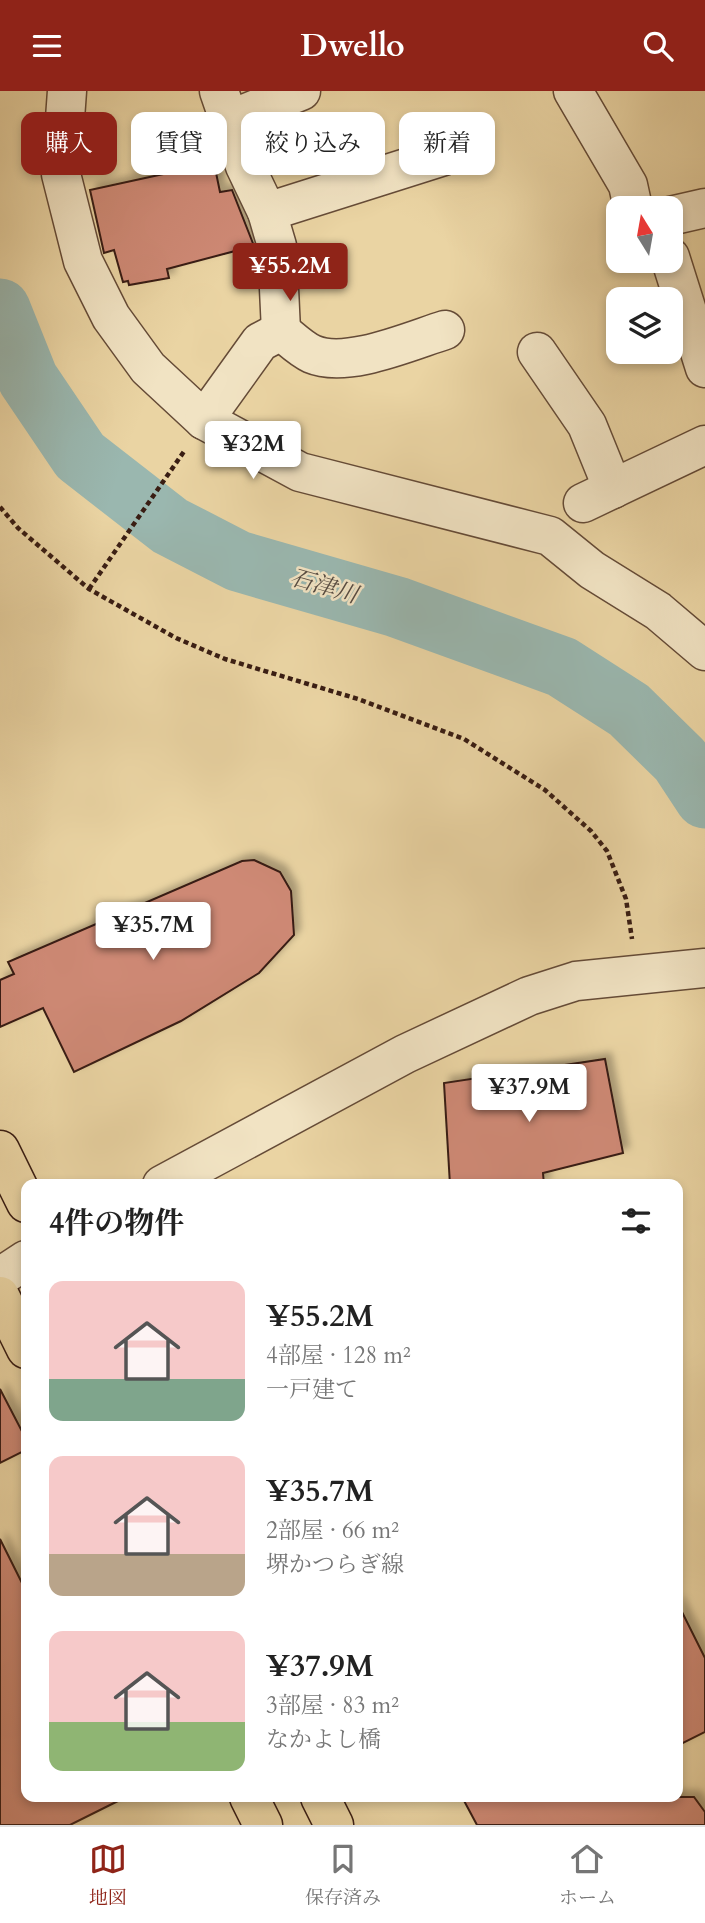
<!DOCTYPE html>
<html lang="ja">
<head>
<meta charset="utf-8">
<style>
  body { margin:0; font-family:Cardo,"Noto Serif JP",serif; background:#f2f2f2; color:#222; height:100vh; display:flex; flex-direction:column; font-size:26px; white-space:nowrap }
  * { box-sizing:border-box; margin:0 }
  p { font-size:23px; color:#767676 }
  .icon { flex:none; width:38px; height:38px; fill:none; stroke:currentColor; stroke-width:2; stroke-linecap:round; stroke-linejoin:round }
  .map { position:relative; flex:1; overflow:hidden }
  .side { position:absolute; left:21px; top:1088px; width:662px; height:623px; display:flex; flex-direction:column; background:#fff; border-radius:14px; box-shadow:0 4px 10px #0003 }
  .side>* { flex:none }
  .guide { position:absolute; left:21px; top:21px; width:663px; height:63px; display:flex; gap:14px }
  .needle { width:46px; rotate:349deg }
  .tools { position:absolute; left:606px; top:105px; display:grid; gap:14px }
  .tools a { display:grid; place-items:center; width:77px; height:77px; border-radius:14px; background:#fff; box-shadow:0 4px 10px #0003; font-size:35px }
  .price { position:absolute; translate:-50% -60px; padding:0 16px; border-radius:7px; background:#fff; color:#222; font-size:23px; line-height:46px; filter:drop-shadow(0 2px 4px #0008) }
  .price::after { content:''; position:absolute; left:50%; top:42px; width:21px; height:16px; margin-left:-10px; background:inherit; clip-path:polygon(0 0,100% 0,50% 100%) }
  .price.active { background:#8f2418; color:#fff }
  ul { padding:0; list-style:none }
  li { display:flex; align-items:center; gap:21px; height:175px; padding:0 28px }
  li span { display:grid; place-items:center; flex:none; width:196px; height:140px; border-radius:14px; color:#555 }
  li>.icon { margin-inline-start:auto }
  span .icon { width:84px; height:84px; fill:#fffc; stroke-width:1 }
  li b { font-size:30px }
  h2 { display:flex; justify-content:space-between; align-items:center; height:84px; padding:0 28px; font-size:30px }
  .tag { padding:0 24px; border-radius:14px; background:#fff; box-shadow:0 4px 10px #0003; font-size:24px; line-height:63px }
  .tag.active { background:#8f2418; color:#fff }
  header { display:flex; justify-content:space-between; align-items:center; height:91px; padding:0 28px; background:#8f2418; color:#fff; font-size:32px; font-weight:800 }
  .menu { display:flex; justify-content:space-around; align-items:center; height:98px; border-top:2px solid #e0e0e0; background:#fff; font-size:19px; color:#767676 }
  .menu a { display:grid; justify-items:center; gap:4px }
  .menu .active { color:#8f2418 }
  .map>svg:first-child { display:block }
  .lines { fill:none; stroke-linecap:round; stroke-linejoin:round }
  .river { stroke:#9ab7af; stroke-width:61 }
  .building { fill:#ce8974; stroke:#391d13; stroke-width:2; filter:url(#shadow) }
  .minor-casing { stroke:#654b37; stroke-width:41 }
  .tertiary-casing { stroke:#654b37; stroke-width:41 }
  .primary-casing { stroke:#391d13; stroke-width:41 }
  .path { stroke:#391d13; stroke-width:4.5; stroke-dasharray:5 3.5; stroke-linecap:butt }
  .minor { stroke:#f1e3c3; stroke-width:38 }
  .tertiary { stroke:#f1e3c3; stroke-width:38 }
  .primary { stroke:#ead4a3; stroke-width:38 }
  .labels { text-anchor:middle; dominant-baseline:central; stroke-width:5; stroke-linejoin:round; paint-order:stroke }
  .water-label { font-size:23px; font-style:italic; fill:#564b42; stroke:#f1e3c3 }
</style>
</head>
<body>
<header><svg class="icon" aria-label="menu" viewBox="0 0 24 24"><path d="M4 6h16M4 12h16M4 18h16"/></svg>Dwello<svg class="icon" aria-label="search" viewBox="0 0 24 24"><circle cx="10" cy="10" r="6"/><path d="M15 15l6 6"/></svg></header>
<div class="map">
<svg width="705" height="1734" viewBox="0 0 705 1734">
  <defs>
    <filter id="shadow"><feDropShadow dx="6" dy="-6" stdDeviation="3.5" flood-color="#0004"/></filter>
  </defs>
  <rect width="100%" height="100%" fill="#ead4a3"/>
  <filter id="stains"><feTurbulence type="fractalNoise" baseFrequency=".00286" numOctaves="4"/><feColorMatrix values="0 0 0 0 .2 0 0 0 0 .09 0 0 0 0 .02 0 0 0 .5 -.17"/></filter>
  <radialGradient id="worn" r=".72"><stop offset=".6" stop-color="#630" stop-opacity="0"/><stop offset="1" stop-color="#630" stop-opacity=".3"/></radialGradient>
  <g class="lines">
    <polyline class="river" points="0,218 28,288 80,365 170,435 238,470 397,516 562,576 629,619 680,669 705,707"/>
  </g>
  <g class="building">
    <polygon points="214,72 220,101 232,99 254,155 167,178 169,187 129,194 128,190 123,191 114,159 104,162 90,99"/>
    <polygon points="254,769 280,781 291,800 294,844 259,882 181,930 74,981 43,917 0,936 0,889 14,883 8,871 242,770"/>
    <polygon points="605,968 623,1062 543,1082 544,1094 450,1094 444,992"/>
    <polygon points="0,1298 26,1348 26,1359 0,1372"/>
    <polygon points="0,1448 26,1500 26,1706 126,1706 70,1734 0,1734"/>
    <polygon points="677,1511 705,1567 705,1641 677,1655"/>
    <polygon points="462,1706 694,1706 705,1721 705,1734 477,1734"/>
  </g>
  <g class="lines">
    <g class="minor-casing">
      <g id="minor">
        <polyline points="67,0 61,83 83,170 111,226 148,277 204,329 300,381 550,445 592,479 658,520 705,560"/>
        <polyline points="219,0 245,75 267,121 277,155 281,240"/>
        <polyline points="573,0 628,94 633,117"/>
        <polyline points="229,29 301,0"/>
        <polyline points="267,121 444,65"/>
        <polyline points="670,125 705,117"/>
        <polyline points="670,166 705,277"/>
        <polyline points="537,261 587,334 613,398"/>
        <path d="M204 329 260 251 281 240C291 248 301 258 312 263 347 278 410 250 445 239"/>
        <polyline points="583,412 705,354"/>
      </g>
    </g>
    <g class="tertiary-casing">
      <g id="tertiary">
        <polyline points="162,1094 405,963 529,905 576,890 705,877"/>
        <polyline points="0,1186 26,1169"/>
      </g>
    </g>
    <g class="primary-casing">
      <g id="primary">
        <polyline points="0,1059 26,1112"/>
        <polyline points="0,1205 26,1258"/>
        <polyline points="249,1706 263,1734"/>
        <polyline points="320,1706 334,1734"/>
      </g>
    </g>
    <g class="path">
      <polyline points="0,416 18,437 89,498 176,547 225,568 358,608 464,648 545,699 591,740 607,760 626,808 632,848"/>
      <polyline points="89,498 185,359"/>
    </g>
    <use href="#minor" class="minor"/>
    <use href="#tertiary" class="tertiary"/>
    <use href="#primary" class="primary"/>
  </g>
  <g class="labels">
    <g class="water-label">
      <text transform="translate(324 495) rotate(16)">石津川</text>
    </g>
  </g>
  <rect width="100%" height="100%" filter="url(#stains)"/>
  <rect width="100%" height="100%" fill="url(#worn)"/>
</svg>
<div class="tools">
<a><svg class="needle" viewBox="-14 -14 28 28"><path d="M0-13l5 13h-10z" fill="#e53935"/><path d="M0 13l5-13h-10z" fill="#767676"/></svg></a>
<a><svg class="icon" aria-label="layers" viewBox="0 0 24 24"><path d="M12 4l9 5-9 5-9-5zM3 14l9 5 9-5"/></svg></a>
</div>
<b class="price active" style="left:290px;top:212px">¥55.2M</b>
<b class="price" style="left:253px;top:390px">¥32M</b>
<b class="price" style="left:153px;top:871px">¥35.7M</b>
<b class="price" style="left:529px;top:1033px">¥37.9M</b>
<div class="guide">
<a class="tag active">購入</a>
<a class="tag">賃貸</a>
<a class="tag">絞り込み</a>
<a class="tag">新着</a>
</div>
<section class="side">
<h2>4件の物件<svg class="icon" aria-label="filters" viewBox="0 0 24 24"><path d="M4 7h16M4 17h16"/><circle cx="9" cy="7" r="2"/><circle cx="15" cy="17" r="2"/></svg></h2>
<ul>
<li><span style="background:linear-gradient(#f6c9c9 70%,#7fa58c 0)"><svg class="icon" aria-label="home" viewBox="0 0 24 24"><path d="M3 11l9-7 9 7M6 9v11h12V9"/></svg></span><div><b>¥55.2M</b><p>4部屋 · 128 m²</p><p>一戸建て</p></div></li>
<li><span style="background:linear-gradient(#f6c9c9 70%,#b9a48a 0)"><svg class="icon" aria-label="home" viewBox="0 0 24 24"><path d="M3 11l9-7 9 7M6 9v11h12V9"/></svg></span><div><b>¥35.7M</b><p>2部屋 · 66 m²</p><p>堺かつらぎ線</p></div></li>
<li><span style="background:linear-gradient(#f6c9c9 65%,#8fb573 0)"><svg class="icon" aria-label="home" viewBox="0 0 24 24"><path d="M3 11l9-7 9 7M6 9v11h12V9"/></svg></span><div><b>¥37.9M</b><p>3部屋 · 83 m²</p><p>なかよし橋</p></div></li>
</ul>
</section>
</div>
<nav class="menu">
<a class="active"><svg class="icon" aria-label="map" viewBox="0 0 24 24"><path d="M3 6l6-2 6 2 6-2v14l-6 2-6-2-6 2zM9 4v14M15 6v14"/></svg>地図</a>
<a><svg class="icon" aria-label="saved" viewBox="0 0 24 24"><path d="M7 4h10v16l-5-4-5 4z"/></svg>保存済み</a>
<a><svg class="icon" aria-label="home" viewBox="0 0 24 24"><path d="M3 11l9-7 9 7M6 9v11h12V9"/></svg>ホーム</a>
</nav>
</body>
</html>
